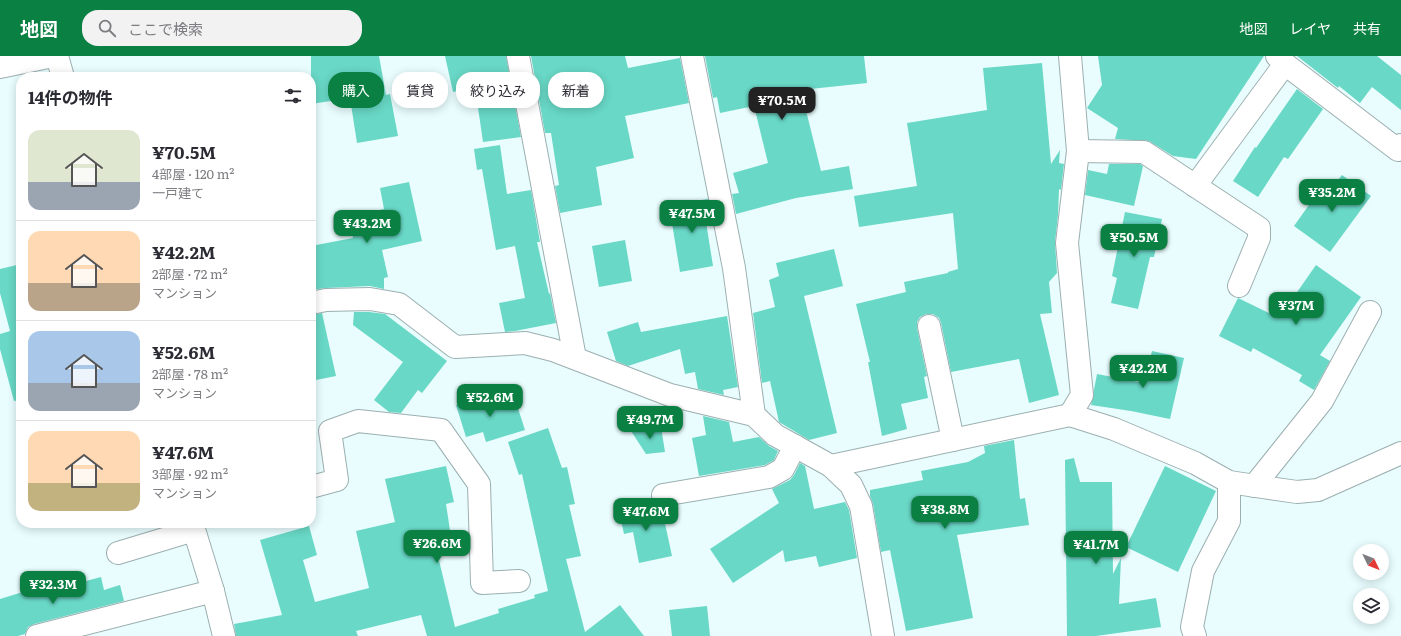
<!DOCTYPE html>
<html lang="ja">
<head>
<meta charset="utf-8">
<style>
  body { margin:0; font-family:Literata,"Noto Sans JP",serif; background:#f2f2f3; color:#2b2b33; height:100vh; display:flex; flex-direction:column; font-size:15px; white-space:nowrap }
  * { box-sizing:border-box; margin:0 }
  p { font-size:13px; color:#7c7c81 }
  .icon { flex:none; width:22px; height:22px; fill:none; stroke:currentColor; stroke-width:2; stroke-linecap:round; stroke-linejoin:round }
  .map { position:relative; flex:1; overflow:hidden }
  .details { position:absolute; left:16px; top:16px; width:300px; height:456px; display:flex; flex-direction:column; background:#fff; border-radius:16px; box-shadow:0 2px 10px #0003 }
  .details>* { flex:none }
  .guide { position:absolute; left:328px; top:16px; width:380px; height:36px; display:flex; gap:8px }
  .needle { width:26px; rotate:133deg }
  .buttons { position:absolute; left:1353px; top:488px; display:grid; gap:8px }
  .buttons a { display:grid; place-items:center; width:36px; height:36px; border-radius:50%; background:#fff; box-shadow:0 2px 10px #0003; font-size:20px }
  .price { position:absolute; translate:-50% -34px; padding:0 9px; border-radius:8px; background:#0b8043; color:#fff; font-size:13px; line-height:26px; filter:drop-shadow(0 1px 2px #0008) }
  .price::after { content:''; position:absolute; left:50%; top:24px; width:12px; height:9px; margin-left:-6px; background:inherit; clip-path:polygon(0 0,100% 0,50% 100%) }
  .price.selected { background:#222; color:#fff }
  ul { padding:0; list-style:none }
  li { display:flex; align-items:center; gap:12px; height:100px; padding:0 12px }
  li+li { border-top:1px solid #e1e1e2 }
  li span { display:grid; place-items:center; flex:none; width:112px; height:80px; border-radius:12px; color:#555 }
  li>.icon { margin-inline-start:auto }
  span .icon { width:48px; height:48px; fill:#fffc; stroke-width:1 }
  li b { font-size:17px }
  h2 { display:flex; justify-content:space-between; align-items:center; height:48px; padding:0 12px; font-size:17px }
  .tag { padding:0 14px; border-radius:16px; background:#fff; box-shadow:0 2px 10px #0003; font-size:14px; line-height:36px }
  .tag.selected { background:#0b8043; color:#fff }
  header { display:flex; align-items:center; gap:24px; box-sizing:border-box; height:56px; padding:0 20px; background:#0b8043; color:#fff }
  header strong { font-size:19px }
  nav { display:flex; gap:22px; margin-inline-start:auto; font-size:14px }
  .search { width:280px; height:36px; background:#f2f2f3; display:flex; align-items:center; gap:10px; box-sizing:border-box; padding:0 14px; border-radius:16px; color:#7c7c81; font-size:15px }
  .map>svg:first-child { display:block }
  .building { fill:#69d8c6 }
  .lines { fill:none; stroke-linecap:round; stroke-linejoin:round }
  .minor-casing { stroke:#9cafb0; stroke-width:24 }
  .tertiary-casing { stroke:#9cafb0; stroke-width:24 }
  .minor { stroke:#fff; stroke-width:22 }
  .tertiary { stroke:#fff; stroke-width:22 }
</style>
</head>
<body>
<header>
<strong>地図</strong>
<div class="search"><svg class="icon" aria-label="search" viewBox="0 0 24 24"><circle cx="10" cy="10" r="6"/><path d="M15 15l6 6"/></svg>ここで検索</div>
<nav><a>地図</a><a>レイヤ</a><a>共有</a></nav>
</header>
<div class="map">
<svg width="1401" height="580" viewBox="0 0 1401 580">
  <rect width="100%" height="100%" fill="#e9fdfe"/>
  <g class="building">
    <polygon points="311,0 379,0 386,39 390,38 398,80 357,87 350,42 311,48"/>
    <polygon points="445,0 506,0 521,81 483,86 475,31 453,36"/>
    <polygon points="531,0 625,0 628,12 680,2 689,47 625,60 634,102 596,111 602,149 560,157 555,130 559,129 551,77 545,77"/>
    <polygon points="705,0 864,0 867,27 801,34 821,115 849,110 853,133 796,142 736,158 732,138 739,137 733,117 768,107 754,50 720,57 717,41 713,42"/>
    <polygon points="1098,0 1264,0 1196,103 1173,100 1149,85 1115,83 1118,72 1087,52 1102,29"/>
    <polygon points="1297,0 1377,0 1401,19 1401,54 1372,31 1360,47 1339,30 1338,32"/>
    <polygon points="1042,7 1051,108 1060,94 1059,107 1064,108 1061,134 1059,133 1058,159 1055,186 1057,217 1049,226 1052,257 1040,258 1059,339 1029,347 1019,303 951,316 941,267 939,262 933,258 926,258 920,261 917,266 917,272 927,320 924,321 928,342 901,348 907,373 882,380 868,306 870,306 856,248 906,236 904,226 948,217 948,216 958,213 953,157 859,171 854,140 917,130 907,67 987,54 983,12"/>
    <polygon points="1297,33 1323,53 1288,103 1284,101 1258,141 1233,125 1255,91 1256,92"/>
    <polygon points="500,89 507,138 531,134 540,186 537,186 549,238 550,237 556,267 515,275 505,276 499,247 525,242 515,190 496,194 482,113 477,114 474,93"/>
    <polygon points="1109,108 1140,108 1143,110 1134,150 1085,139 1088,114 1107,118"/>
    <polygon points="1342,119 1371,140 1330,196 1294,170 1321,132 1328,137"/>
    <polygon points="409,126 422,185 382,194 388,221 384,222 384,233 370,230 326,232 311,234 311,190 353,182 349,161 384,153 380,132"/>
    <polygon points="708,143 712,164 706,166 713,210 680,216 669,149"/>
    <polygon points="1125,156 1162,163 1154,201 1150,201 1138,253 1111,247 1117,222 1112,220"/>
    <polygon points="625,184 632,225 599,231 592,190"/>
    <polygon points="834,193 843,230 804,240 837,377 809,384 779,366 770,325 762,327 753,257 775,251 769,224 779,220 776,207"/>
    <polygon points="21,208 21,344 14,345 0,293 0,278 10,275 0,237 0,213"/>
    <polygon points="1316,209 1361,241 1320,299 1330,305 1314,334 1299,325 1302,319 1253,292 1251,296 1219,280 1238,242 1279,262"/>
    <polygon points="354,256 369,256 385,258 447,305 422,337 418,334 401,357 389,356 374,344 403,306 353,269"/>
    <polygon points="322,257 336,320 311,325 311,259"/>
    <polygon points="727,260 738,331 723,334 724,339 698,333 695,316 685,318 680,293 628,310 616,305 607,276 638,266 641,276"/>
    <polygon points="1152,295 1184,302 1170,363 1131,355 1091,349 1097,318 1144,327"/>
    <polygon points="494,337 498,352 516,346 525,374 486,386 483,376 466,381 456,349"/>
    <polygon points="703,360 729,366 733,386 759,381 769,390 778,395 774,404 765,409 699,420 692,382 706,379"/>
    <polygon points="661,371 665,396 646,398 631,375"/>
    <polygon points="548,372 562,412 567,411 575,448 569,449 581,500 566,503 585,576 620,549 644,580 427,580 421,559 356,575 358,580 236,580 234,568 282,559 260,484 309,470 317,499 303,504 315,546 369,532 356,475 395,466 385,423 446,410 454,446 446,448 453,494 437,496 455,571 499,557 498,553 535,542 534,539 548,535 522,418 519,419 508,386"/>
    <polygon points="1014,384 1020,443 1025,442 1029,469 957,479 973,562 906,575 890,494 881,496 873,448 870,440 870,434 923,424 921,415 968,406 985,397 984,390"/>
    <polygon points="1074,402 1080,426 1112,426 1113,518 1121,502 1119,548 1156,542 1161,571 1096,580 1067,580 1065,404"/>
    <polygon points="800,407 805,410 814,453 845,446 849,454 857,502 819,511 816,500 785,506 783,494 733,527 710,493 779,447 772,433 790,424 794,419"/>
    <polygon points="1165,410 1216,435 1178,516 1126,491"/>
    <polygon points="646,445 649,461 663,458 672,500 639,507 633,476 624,478 618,451"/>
    <polygon points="101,521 104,534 120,529 124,545 34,568 28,571 25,578 18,580 0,580 0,543 39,531 41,537"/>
    <polygon points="707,550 710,580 672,580 669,554"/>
  </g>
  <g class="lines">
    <g class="minor-casing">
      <g id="minor">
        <polyline points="57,0 63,21"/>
        <polyline points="518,0 575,302"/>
        <polyline points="692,0 734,212 754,359 775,379 831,410 851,429 861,450 883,580"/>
        <polyline points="1277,0 1285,8 1398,94 1401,89"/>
        <polyline points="1078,95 1144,96 1259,172 1259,182 1239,230"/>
        <polyline points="1195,130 1285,8"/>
        <polyline points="311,247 326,244 370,243 399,248 455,291 525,287 553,294 670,339 754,359"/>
        <polyline points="929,270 953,384"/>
        <polyline points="1070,359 1114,373 1195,407 1229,426 1297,436 1318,434 1401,397"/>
        <polyline points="831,410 1070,359 1082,339 1067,187 1078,95 1070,0"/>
        <polyline points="1254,430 1322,345 1370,256"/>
        <polyline points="311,431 337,424 330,375 358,365 441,374 479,428 482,527 519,525"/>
        <polyline points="663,439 769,421 783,413 795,390"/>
        <polyline points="192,467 213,535 224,580"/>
        <polyline points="118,497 194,474"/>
        <polyline points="37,580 213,535"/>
        <polyline points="1195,580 1192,571 1203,515 1229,465 1229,426"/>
      </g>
    </g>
    <g class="tertiary-casing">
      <polyline id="tertiary" points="0,11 53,0"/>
    </g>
    <use href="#minor" class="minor"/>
    <use href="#tertiary" class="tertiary"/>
  </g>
</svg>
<div class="buttons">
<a><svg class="needle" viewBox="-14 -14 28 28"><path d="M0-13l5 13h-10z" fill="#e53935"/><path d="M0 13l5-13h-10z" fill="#7c7c81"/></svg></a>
<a><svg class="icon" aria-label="layers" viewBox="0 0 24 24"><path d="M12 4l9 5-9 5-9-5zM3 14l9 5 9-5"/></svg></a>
</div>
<b class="price selected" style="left:782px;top:65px">¥70.5M</b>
<b class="price" style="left:1332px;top:157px">¥35.2M</b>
<b class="price" style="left:692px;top:178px">¥47.5M</b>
<b class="price" style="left:367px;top:188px">¥43.2M</b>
<b class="price" style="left:1134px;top:202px">¥50.5M</b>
<b class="price" style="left:1296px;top:270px">¥37M</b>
<b class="price" style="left:1143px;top:333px">¥42.2M</b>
<b class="price" style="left:490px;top:362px">¥52.6M</b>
<b class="price" style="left:650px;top:384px">¥49.7M</b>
<b class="price" style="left:945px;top:474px">¥38.8M</b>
<b class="price" style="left:646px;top:476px">¥47.6M</b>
<b class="price" style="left:437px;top:508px">¥26.6M</b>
<b class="price" style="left:1096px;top:509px">¥41.7M</b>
<b class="price" style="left:53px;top:549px">¥32.3M</b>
<div class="guide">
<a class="tag selected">購入</a>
<a class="tag">賃貸</a>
<a class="tag">絞り込み</a>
<a class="tag">新着</a>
</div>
<section class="details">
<h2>14件の物件<svg class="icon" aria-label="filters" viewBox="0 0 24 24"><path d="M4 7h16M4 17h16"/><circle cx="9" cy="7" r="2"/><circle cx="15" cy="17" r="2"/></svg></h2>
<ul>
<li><span style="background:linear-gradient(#dfe7d0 65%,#9aa5b1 0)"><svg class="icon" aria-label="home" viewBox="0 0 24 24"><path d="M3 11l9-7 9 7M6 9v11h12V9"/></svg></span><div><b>¥70.5M</b><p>4部屋 · 120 m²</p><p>一戸建て</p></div></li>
<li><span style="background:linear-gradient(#ffd9b3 65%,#b9a48a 0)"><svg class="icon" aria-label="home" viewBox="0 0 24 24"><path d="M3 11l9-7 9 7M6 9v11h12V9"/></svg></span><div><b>¥42.2M</b><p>2部屋 · 72 m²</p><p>マンション</p></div></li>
<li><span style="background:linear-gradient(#a9c7e8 65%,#9aa5b1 0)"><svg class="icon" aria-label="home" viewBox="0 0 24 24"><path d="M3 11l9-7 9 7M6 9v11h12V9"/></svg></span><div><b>¥52.6M</b><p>2部屋 · 78 m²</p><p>マンション</p></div></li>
<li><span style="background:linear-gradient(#ffd9b3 65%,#c2b280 0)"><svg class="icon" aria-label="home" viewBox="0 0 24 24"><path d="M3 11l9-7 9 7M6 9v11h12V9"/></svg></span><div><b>¥47.6M</b><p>3部屋 · 92 m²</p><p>マンション</p></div></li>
</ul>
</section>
</div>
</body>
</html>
